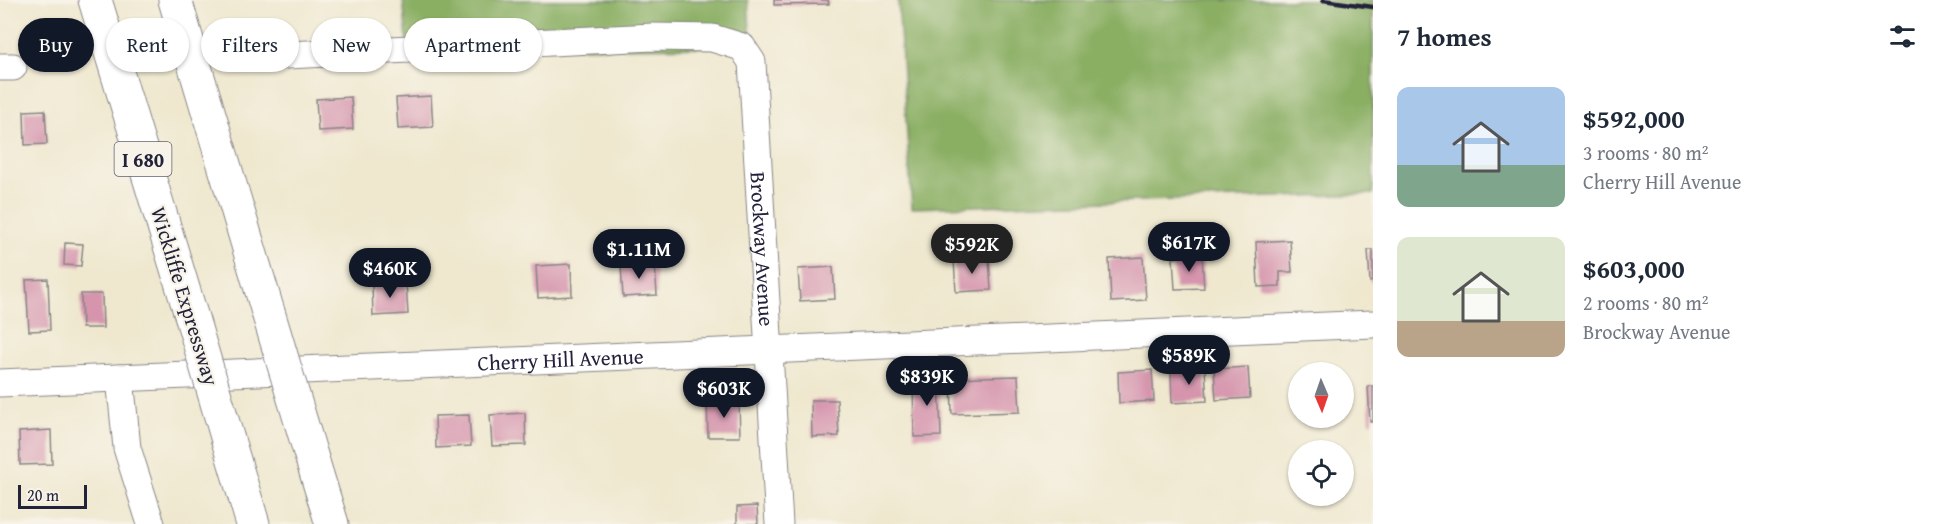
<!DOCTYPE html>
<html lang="en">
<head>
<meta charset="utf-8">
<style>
  body { margin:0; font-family:"Gentium Book Plus",serif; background:#f6f6f7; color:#1f2937; height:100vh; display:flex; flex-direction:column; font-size:22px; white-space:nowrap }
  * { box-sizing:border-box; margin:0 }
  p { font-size:20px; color:#747a83 }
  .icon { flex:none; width:33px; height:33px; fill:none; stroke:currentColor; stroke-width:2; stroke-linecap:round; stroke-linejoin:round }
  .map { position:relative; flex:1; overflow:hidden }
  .sheet { display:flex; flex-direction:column; background:#fff; width:570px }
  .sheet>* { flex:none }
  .guide { position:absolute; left:18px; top:18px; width:570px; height:54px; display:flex; gap:12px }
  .needle { width:39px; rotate:178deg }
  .tools { position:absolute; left:1288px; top:362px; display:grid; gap:12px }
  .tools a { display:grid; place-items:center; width:66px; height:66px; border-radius:50%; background:#fff; box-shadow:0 2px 4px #0004; font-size:30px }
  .scale { position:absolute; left:18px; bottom:15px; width:69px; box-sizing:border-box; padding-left:6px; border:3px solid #22223b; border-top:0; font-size:16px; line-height:21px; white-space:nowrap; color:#22223b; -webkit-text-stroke:4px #f7f3e8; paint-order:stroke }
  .price { position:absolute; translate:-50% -51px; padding:0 14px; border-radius:21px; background:#111827; color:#fff; font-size:20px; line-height:39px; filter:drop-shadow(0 2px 3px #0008) }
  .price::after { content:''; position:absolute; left:50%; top:36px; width:18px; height:14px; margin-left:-9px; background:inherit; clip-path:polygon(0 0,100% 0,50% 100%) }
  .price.on { background:#222; color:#fff }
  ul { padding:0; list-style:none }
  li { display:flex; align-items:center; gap:18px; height:150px; padding:0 24px }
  li span { display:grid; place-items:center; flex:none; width:168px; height:120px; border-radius:12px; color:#555 }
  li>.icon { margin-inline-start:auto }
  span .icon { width:72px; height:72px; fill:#fffc; stroke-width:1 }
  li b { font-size:26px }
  h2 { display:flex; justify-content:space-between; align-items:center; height:72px; padding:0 24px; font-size:26px }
  .tag { padding:0 21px; border-radius:27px; background:#fff; box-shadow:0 2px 4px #0004; font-size:21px; line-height:54px }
  .tag.on { background:#111827; color:#fff }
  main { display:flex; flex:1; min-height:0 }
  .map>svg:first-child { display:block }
  .forest { fill:#8aaf64; stroke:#566850; stroke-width:1.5 }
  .building { fill:#d695ad }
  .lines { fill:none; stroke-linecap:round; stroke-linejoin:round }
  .minor-casing { stroke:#888585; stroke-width:29 }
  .highway-casing { stroke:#888585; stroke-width:35 }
  .minor { stroke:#fff; stroke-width:27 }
  .highway { stroke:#fff; stroke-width:33 }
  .rail { stroke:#22223b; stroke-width:4.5 }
  .highway-bridge-casing { stroke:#888585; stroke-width:35; stroke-linecap:butt }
  .highway-bridge { stroke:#fff; stroke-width:33 }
  .labels { text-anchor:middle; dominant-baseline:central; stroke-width:4.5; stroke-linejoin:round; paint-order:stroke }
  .shield { fill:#f7f3e8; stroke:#62616f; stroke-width:1.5 }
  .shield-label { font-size:20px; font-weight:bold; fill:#22223b }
  .street-label { font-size:21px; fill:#22223b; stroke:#f7f3e8 }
</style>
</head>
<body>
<main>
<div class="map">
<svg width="1373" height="524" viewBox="0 0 1373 524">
  <rect width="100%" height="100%" fill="#f7f3e8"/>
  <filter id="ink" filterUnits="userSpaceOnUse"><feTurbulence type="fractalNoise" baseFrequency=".0167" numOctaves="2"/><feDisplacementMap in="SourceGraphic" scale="12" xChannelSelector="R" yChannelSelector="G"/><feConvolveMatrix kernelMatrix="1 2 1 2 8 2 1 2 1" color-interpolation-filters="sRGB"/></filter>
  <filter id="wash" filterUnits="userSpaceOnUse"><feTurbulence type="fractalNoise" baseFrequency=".008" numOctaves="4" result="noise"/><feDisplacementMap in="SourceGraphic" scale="24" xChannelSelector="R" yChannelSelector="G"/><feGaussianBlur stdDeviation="1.35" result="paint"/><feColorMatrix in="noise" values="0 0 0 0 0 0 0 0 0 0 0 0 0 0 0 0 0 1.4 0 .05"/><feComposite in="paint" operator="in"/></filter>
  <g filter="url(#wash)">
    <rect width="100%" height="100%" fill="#efe8cf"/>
    <g class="forest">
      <polygon points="403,0 748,0 752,62 742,47 408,49"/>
      <polygon points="898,0 1373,0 1373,194 912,208"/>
    </g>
    <g id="blocks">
      <g class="building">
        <polygon points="774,0 828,0 829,4 774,5"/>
        <polygon points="431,96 433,127 398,129 396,98"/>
        <polygon points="351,97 353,129 318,131 316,99"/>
        <polygon points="45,110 47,144 25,145 24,111"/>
        <polygon points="1290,240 1292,272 1280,272 1280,286 1258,287 1256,242"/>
        <polygon points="65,243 83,244 81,266 64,265"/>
        <polygon points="1368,250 1373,250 1373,281 1370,282"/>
        <polygon points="1202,256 1204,288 1175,289 1173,258"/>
        <polygon points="1143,257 1146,300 1111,302 1109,259"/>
        <polygon points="989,259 991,290 956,292 954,260"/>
        <polygon points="571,264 572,296 538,298 536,266"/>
        <polygon points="655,264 657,295 623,297 621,266"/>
        <polygon points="833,267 835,299 800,301 798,269"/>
        <polygon points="48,279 50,330 29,331 26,280"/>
        <polygon points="406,282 408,314 373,316 372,284"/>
        <polygon points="81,294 102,294 103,328 82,328"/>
        <polygon points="1248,367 1250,398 1216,400 1214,369"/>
        <polygon points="1205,369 1207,401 1172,403 1171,371"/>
        <polygon points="1152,370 1154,401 1119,403 1118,372"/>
        <polygon points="1018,376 1020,412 952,414 951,378"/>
        <polygon points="939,377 941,436 914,437 913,378"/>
        <polygon points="1368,386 1373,386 1373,422 1370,422"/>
        <polygon points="739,400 740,437 708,437 707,401"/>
        <polygon points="811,400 837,400 839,436 812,437"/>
        <polygon points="525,413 526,445 492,446 490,415"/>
        <polygon points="469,415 471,446 436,448 435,416"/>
        <polygon points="51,430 52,464 20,465 19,432"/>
        <polygon points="757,506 758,524 737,524 737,507"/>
      </g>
    </g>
  </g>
  <g filter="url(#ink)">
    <use href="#blocks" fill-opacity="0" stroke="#888585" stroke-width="1.5"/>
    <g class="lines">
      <g class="minor-casing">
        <g id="minor">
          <path id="s1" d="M267 56 653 37 712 38 742 47 752 62 779 524"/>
          <polyline points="0,67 13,67"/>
          <polyline points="120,378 127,448 151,524"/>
          <path id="s2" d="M0 383 1373 324"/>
        </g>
      </g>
      <g class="highway-casing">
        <g id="highway">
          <polyline points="95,0 192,318"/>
          <polyline points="175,0 268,312"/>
          <polyline points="228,440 253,524"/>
          <polyline points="313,462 332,524"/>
        </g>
      </g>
      <use href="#minor" class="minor"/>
      <use href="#highway" class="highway"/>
      <polyline class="rail" points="1323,0 1373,7"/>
      <g class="highway-bridge-casing">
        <g id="highway-bridge">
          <polyline points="268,312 313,462"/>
          <polyline points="192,318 228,440"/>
        </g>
      </g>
      <use href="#highway-bridge" class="highway-bridge"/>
    </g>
  </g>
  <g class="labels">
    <rect class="shield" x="114.5" y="142" width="57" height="34" rx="4.5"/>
    <g class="shield-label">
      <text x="143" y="159">I 680</text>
    </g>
    <g class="street-label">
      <text stroke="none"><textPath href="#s1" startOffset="682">Brockway Avenue</textPath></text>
      <text transform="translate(185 296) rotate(73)">Wickliffe Expressway</text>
      <text stroke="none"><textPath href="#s2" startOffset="561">Cherry Hill Avenue</textPath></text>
    </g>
  </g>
</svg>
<div class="tools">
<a><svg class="needle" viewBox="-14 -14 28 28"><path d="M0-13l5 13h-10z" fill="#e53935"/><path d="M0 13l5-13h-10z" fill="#747a83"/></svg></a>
<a><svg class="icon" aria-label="locate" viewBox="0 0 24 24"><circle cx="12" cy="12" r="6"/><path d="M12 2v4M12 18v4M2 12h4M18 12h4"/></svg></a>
</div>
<div class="scale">20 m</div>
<b class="price" style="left:1189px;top:273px">$617K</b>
<b class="price on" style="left:972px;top:275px">$592K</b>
<b class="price" style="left:639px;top:280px">$1.11M</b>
<b class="price" style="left:390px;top:299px">$460K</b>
<b class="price" style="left:1189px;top:386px">$589K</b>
<b class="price" style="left:927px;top:407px">$839K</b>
<b class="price" style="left:724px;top:419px">$603K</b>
<div class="guide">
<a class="tag on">Buy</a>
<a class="tag">Rent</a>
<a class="tag">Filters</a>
<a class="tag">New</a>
<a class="tag">Apartment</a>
</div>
</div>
<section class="sheet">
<h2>7 homes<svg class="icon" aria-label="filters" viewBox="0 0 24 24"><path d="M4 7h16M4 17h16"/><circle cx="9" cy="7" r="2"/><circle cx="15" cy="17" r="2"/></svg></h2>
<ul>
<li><span style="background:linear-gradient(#a9c7e8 65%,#7fa58c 0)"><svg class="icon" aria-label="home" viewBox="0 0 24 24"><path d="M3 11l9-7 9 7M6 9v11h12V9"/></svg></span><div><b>$592,000</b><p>3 rooms · 80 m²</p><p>Cherry Hill Avenue</p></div></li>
<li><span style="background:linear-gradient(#dfe7d0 70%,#b9a48a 0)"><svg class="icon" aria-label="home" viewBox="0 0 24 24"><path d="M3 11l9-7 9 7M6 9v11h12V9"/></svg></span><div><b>$603,000</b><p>2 rooms · 80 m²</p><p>Brockway Avenue</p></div></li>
</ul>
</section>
</main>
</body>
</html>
